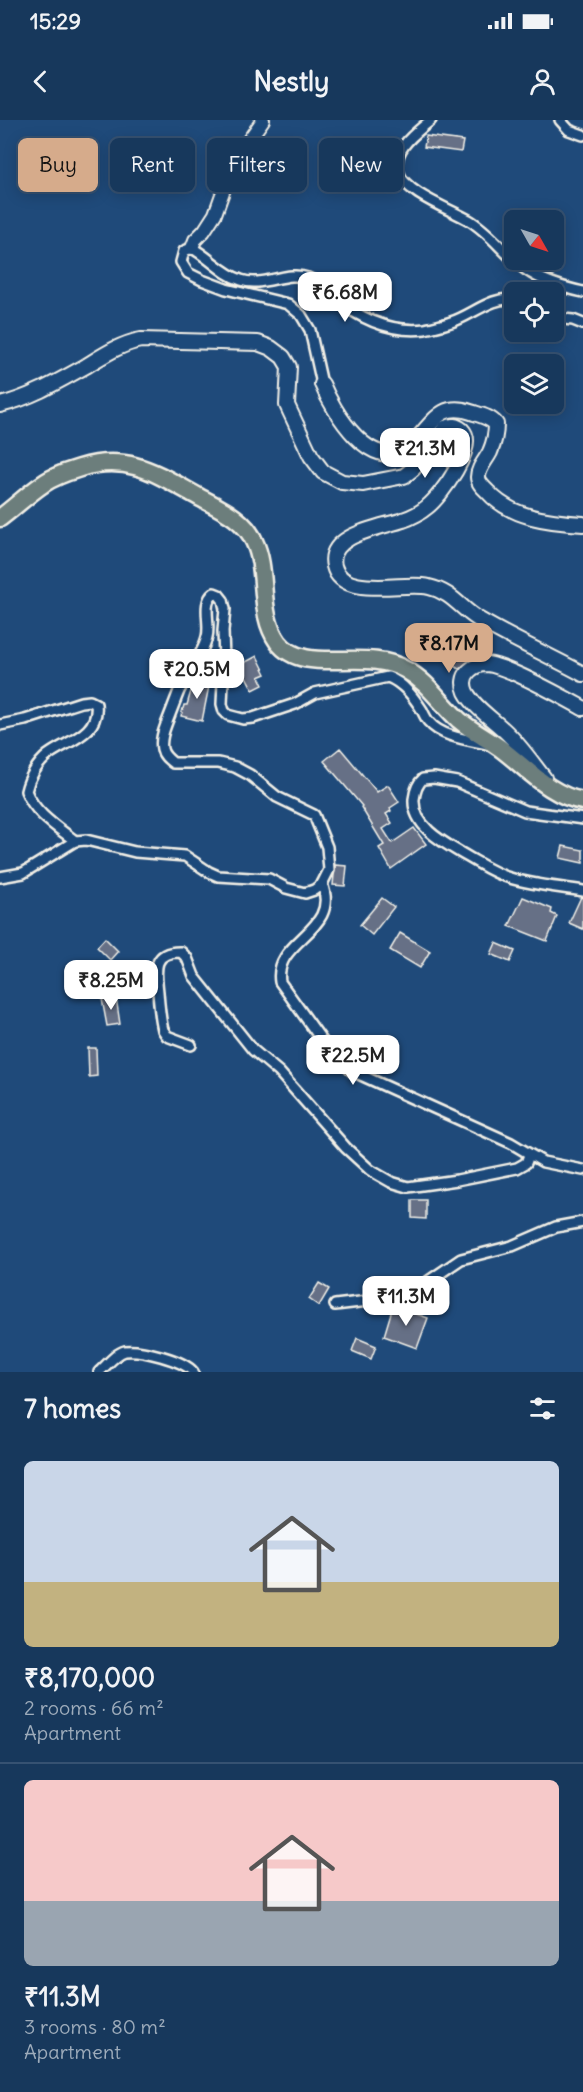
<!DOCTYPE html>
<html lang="en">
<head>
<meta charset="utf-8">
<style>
  body { margin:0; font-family:Delius,sans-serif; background:#203f62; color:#f1f3f6; height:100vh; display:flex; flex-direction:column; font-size:22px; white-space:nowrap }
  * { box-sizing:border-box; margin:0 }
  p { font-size:20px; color:#9eacbb }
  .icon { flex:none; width:33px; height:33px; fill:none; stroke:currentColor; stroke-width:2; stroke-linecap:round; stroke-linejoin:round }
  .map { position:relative; height:1252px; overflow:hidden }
  .sheet { display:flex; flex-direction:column; background:#17385c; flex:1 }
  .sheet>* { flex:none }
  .top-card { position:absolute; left:18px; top:18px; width:548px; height:54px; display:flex; gap:12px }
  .needle { width:39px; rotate:129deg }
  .buttons { position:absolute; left:504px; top:90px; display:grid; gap:12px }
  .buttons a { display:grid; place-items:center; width:60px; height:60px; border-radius:9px; background:#17385c; box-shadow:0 3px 15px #0003,0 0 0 2px #365272; font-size:30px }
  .price { position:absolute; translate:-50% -51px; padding:0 14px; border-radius:12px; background:#fff; color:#222; font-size:20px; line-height:39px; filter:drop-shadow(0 2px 3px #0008) }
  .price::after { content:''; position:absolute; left:50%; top:36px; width:18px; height:14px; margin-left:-9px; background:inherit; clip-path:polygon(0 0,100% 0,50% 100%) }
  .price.active { background:#d6ab8b; color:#111 }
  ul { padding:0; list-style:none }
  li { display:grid; align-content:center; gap:12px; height:318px; padding:0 24px }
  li+li { border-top:2px solid #365272 }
  li span { display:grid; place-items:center; height:186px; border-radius:9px; color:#555 }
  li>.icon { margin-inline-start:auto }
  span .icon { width:108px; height:108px; fill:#fffc; stroke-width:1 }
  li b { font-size:26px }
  h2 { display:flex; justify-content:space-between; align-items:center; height:72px; padding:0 24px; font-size:26px }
  .tag { padding:0 21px; border-radius:9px; background:#17385c; box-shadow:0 3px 15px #0003,0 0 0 2px #365272; font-size:21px; line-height:54px }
  .tag.active { background:#d6ab8b; color:#111 }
  .status { display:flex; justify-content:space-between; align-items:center; height:42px; padding:0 30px; background:#17385c; direction:ltr }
  .status svg { height:16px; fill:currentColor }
  header { display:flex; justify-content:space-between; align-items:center; height:78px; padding:0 24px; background:#17385c; font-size:27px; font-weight:700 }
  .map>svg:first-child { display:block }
  .building { fill:#666f86; stroke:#f4f1e8; stroke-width:1.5 }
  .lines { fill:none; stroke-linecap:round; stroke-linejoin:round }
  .minor-casing { stroke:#f4f1e8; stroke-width:14 }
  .tertiary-casing { stroke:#f4f1e8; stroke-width:16 }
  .secondary-casing { stroke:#f4f1e8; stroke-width:18 }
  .trunk-casing { stroke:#f4f1e8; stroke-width:21 }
  .minor { stroke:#1f4a7a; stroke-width:9 }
  .tertiary { stroke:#1f4a7a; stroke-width:12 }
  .secondary { stroke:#1f4a7a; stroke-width:14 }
  .trunk { stroke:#6c7e7c; stroke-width:16 }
</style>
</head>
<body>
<div class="status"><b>15:29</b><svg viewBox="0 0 49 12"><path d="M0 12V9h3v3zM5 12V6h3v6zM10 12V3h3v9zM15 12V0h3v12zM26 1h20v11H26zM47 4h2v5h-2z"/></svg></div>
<header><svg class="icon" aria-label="back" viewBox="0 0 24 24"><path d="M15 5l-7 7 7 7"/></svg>Nestly<svg class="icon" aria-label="person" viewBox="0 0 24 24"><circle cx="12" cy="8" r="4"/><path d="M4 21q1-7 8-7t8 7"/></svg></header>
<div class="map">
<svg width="583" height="1252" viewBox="0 0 583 1252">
  <rect width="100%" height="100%" fill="#1f4a7a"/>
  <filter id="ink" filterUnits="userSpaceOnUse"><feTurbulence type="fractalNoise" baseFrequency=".0167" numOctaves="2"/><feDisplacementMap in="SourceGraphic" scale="12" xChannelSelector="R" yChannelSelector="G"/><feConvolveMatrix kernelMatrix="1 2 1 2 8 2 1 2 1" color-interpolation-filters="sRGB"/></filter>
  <g filter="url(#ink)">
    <g class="building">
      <polygon points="426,16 463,21 461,32 424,27"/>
      <polygon points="443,514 476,535 474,537 459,549 432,531"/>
      <polygon points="257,536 266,554 259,557 263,565 253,570 240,545"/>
      <polygon points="195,557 210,561 202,601 181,596 184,585 187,585"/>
      <polygon points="340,628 377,672 388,665 399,682 390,688 391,691 386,694 392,703 383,709 392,723 414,708 426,724 391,749 379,728 384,725 361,687 362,686 324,641"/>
      <polygon points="563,726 583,730 583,743 560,738"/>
      <polygon points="335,745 347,746 345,766 333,765"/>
      <polygon points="523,777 552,789 551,793 557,796 547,821 509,806"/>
      <polygon points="581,777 583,778 583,809 569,803"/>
      <polygon points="382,778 394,787 372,815 360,805"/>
      <polygon points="400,813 430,831 420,848 390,830"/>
      <polygon points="105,818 118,831 110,840 97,827"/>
      <polygon points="496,823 515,831 510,842 491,834"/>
      <polygon points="116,877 120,904 107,906 102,879"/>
      <polygon points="88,928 96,928 97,956 89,957"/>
      <polygon points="412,1080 426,1080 426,1099 412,1098"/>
      <polygon points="319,1163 329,1169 319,1186 309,1179"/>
      <polygon points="393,1186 428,1198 417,1228 384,1216"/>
      <polygon points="357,1218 376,1226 371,1239 352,1231"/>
    </g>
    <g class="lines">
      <g class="minor-casing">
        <g id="minor">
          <path d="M431 0C416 13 392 29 398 51 404 73 450 89 469 100 493 114 507 139 531 153 547 163 565 168 583 172"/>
          <polyline points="560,0 569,10 583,15"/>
          <polyline points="554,198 573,200 583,204"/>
          <path d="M322 264 310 210 301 195 288 184 226 169 202 160 188 153 181 142 184 131 192 128C209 137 222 154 241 160 263 168 287 150 308 158 319 162 325 170 333 177 360 199 390 213 425 209 433 207 443 205 451 202 471 196 493 175 514 180"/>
          <path d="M0 605 25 600 81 582 90 581 96 584C100 615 66 621 48 635 37 644 29 658 26 671 35 694 57 707 75 721"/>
          <path d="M583 699 525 691 457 662 434 658 423 659C417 664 415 671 414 679 412 708 448 725 468 737 482 745 495 754 510 758 533 765 559 767 583 771"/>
          <path d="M0 757 23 753 75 721 86 720 135 732 185 736 209 752 218 756 269 759 286 768 305 773 314 770 322 764 329 750 327 727 314 695 277 677 250 655 235 647 218 643H173C168 639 163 635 162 629 160 619 164 610 167 602 171 592 175 581 179 571 188 554 202 536 207 517 211 503 201 483 214 473L219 475 223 480 225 489 223 511 224 540 222 584 224 591 228 595 243 599 253 598 295 584 315 573 388 557C403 563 413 576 422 590 424 594 426 599 429 602 441 617 469 620 487 624"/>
          <path d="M322 764C341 812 273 819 280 862L328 929 352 951 511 1023 543 1042 583 1050"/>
          <path d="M191 925 167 916 163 910C160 898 159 885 158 872 156 852 151 831 181 832L187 838 194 856 253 930 279 952 346 1028 370 1050 391 1062 408 1067 457 1060 517 1048 526 1043 529 1035"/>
          <polyline points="335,1185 385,1179 414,1171 461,1139 512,1126 556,1107 583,1102"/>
          <path d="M99 1252C106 1246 116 1233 125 1231 140 1229 184 1240 193 1252"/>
        </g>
      </g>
      <g class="tertiary-casing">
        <polyline id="tertiary" points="192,128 195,120 204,111 215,94 234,41 263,0"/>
      </g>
      <g class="secondary-casing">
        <g id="secondary">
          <path d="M322 264C333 291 371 355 408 327 431 310 436 280 471 292 480 295 490 297 496 304 496 313 494 323 490 332 486 340 478 348 478 357 478 363 484 368 488 372 511 398 550 402 583 404"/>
          <path d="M0 285C30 278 59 261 86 246 104 235 120 224 141 220L258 223 271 228 283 237 289 247 287 285 311 336 323 352 342 362 363 364 404 356 413 349 445 308C452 305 456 305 462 310 478 326 441 376 427 387 420 393 412 397 403 400 384 407 326 414 334 446 342 480 405 461 429 467 452 472 460 488 478 499 512 519 548 535 583 554"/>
          <path d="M544 658C533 644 522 628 509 615 496 601 475 589 466 572 463 565 463 557 469 551 473 547 480 544 486 544 506 545 563 577 583 588"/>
        </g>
      </g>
      <g class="trunk-casing">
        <path id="trunk" d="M0 398C15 387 28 374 43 364 54 356 67 352 80 348 129 333 157 354 199 377 219 388 244 398 254 421 269 452 257 493 278 522 304 557 366 526 406 550 428 562 441 584 459 600 472 611 486 618 500 628 526 647 550 676 583 681"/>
      </g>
      <use href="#minor" class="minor"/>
      <use href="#tertiary" class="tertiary"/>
      <use href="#secondary" class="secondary"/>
      <use href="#trunk" class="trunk"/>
    </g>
  </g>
</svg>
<div class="buttons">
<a><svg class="needle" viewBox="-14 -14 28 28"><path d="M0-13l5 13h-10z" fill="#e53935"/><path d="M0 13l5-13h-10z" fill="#9eacbb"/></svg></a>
<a><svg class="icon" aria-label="locate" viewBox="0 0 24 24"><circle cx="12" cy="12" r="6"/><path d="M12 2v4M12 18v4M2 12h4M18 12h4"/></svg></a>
<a><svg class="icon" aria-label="layers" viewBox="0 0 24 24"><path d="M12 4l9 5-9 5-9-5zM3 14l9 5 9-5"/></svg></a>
</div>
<b class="price" style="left:345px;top:203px">₹6.68M</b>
<b class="price" style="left:425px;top:359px">₹21.3M</b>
<b class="price active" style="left:449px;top:554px">₹8.17M</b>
<b class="price" style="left:197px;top:580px">₹20.5M</b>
<b class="price" style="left:111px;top:891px">₹8.25M</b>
<b class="price" style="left:353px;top:966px">₹22.5M</b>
<b class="price" style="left:406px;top:1207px">₹11.3M</b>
<div class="top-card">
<a class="tag active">Buy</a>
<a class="tag">Rent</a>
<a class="tag">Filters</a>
<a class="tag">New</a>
</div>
</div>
<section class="sheet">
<h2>7 homes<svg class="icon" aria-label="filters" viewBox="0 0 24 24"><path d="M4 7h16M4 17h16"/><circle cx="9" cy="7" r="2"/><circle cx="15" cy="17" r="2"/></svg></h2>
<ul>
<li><span style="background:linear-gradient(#c9d6e8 65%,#c2b280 0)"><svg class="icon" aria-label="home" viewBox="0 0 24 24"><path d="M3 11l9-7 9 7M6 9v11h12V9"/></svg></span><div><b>₹8,170,000</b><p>2 rooms · 66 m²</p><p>Apartment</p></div></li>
<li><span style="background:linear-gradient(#f6c9c9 65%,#9aa5b1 0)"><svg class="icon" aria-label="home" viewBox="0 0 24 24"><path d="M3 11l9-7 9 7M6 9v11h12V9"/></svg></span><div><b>₹11.3M</b><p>3 rooms · 80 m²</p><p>Apartment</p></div></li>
</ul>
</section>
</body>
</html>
